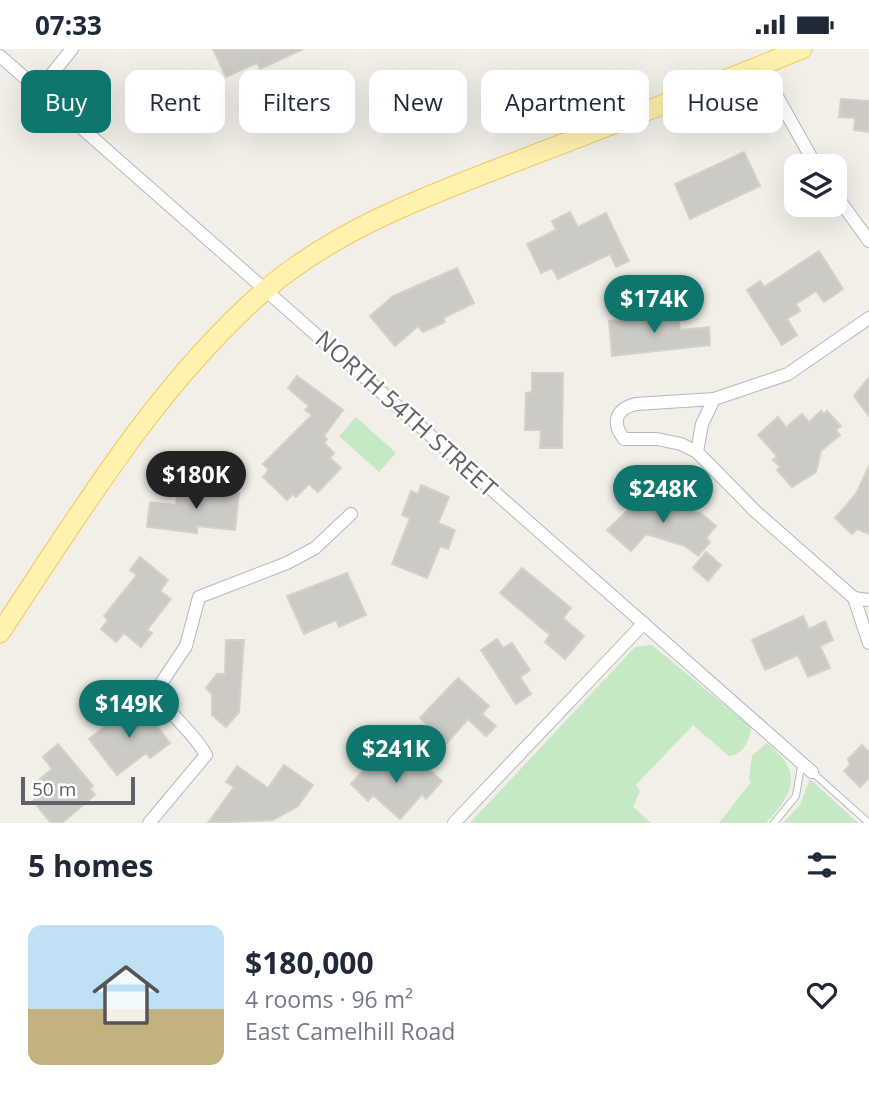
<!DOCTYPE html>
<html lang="en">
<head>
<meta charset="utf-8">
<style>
  body { margin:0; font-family:"Open Sans",sans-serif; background:#f6f6f7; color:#1f2937; height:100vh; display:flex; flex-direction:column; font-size:26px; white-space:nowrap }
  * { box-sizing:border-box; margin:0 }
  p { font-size:23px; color:#747a83 }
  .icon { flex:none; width:38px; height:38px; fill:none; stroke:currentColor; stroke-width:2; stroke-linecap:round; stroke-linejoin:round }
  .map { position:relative; height:774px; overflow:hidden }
  .side { display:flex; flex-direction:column; background:#fff; flex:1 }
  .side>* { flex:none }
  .guide { position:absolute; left:21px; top:21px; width:828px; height:63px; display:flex; gap:14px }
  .tools { position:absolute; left:784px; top:105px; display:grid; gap:14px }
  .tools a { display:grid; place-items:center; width:63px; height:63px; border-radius:14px; background:#fff; box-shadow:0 7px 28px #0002; font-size:35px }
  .scale { position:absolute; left:21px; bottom:18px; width:114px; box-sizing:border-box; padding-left:7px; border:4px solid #5f6368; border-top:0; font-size:19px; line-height:24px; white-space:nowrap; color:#5f6368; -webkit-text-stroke:5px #fff; paint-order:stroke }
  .price { position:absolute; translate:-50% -60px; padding:0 16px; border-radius:24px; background:#0f766e; color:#fff; font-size:23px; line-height:46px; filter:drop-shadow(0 2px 4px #0008) }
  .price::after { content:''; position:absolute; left:50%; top:42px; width:21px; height:16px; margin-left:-10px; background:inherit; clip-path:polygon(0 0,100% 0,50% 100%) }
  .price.on { background:#222; color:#fff }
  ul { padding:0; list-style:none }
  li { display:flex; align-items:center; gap:21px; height:175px; padding:0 28px }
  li+li { border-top:2px solid #e0e1e3 }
  li span { display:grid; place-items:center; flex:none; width:196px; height:140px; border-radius:14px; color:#555 }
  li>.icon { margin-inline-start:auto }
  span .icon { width:84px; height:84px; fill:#fffc; stroke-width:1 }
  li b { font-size:30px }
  h2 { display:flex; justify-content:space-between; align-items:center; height:84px; padding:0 28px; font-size:30px }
  .chip { padding:0 24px; border-radius:14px; background:#fff; box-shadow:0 7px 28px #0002; font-size:24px; line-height:63px }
  .chip.on { background:#0f766e; color:#fff }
  .status { display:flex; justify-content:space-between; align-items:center; height:49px; padding:0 35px; background:#fff; direction:ltr }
  .status svg { height:19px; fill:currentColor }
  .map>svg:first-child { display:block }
  .green { fill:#c5e8c5 }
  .building { fill:#cccac5; stroke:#d6d1c6; stroke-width:2 }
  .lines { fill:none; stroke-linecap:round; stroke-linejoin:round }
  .lane-casing { stroke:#b5b8bc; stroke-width:8 }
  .street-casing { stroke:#b5b8bc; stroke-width:14 }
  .primary-casing { stroke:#f2c960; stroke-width:21 }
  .lane { stroke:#fff; stroke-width:6 }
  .street { stroke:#fff; stroke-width:12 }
  .primary { stroke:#fff2af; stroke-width:19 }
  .labels { text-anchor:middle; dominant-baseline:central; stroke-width:5; stroke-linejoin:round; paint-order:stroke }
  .street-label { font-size:24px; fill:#5f6368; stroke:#fff }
</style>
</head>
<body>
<div class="status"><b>07:33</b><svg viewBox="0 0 49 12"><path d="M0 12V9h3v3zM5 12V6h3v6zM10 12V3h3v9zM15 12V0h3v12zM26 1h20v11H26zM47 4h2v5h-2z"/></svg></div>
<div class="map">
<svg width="869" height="774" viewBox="0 0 869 774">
  <rect width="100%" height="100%" fill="#f1efe8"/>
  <g class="green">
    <polygon points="356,368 396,404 379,423 339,387"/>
    <path d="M652 596 751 678C749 692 744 705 729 707L693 676 636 736 640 742 633 758 651 774H470L635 598Z"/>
    <path d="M767 694C803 723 795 743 766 774H719L751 733 749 730 752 707Z"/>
    <polygon points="810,730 858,774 783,774 800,756"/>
  </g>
  <g class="building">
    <polygon points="213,0 303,0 260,20 257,14 226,28"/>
    <polygon points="841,50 869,52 869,83 854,81 855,69 839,68"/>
    <polygon points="744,103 760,137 690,170 675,135"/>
    <polygon points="570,163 578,178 606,164 629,212 616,218 610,205 558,230 552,219 541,224 527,195 556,181 552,172"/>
    <polygon points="819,202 843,240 824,253 816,242 796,255 800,262 787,270 797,286 782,296 747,241 760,232 764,238"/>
    <polygon points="457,219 474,254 443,269 445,273 423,283 418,277 395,297 370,267 393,247"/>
    <polygon points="678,265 680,281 709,278 710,296 612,307 609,272"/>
    <polygon points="532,324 563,324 562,399 540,399 541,381 525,381 526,344 532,343"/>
    <polygon points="297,327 343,361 324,387 327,390 324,394 334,404 330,409 341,419 318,443 309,435 296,448 293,445 287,451 263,428 269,421 263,415 312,366 305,361 309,357 288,339"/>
    <polygon points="869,328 869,367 854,347"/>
    <polygon points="821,362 824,365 827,362 841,377 836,381 840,386 821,402 816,423 792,438 777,421 780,418 773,411 777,407 758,386 778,368 786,378 802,365 809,373"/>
    <polygon points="869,417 869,485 857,480 852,485 835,469 856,445"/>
    <polygon points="179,436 239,444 235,481 197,477 197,484 147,478 150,453 176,456"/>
    <polygon points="421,436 449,448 438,474 455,481 448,500 440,497 427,529 392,515 410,469 402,466 411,442 418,445"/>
    <polygon points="666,448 687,455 686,459 702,465 716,477 706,489 710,493 698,507 685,497 646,485 631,502 607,481 641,449 660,455"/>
    <polygon points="706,503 721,516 708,532 693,519"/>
    <polygon points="140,508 168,531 160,542 171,550 147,581 152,584 141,598 124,584 116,593 101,580 108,571 104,567 137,526 130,521"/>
    <polygon points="522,519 571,559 563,569 584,587 565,610 545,593 550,586 500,544"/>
    <polygon points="347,524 366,566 339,578 336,571 304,585 287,547"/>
    <polygon points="803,567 809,580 825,572 833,591 820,597 830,619 808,628 798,606 765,621 752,591"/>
    <polygon points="497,590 503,599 512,594 530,621 520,628 531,645 516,655 481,601"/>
    <polygon points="226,591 244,591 239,663 226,678 212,666 212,645 206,639 217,625 225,625"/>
    <polygon points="458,629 489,657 482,665 496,677 486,687 468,670 447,694 420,669"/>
    <polygon points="142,658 170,694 150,709 146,704 117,726 89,690 119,666 124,672"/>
    <polygon points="58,695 93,737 90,740 95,746 62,774 51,774 33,752 48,740 40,730 52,720 43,708"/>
    <polygon points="862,696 869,703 869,729 860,738 844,722 850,716 848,710"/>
    <polygon points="389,706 408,723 419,711 442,732 426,750 422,745 400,770 373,746 368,752 351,735 371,713 378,719"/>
    <polygon points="284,716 313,736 298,757 273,771 208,774 234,738 226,733 237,717 268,739"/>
  </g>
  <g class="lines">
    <g class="lane-casing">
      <g id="lane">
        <polyline points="812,723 869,774"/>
        <polyline points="774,774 796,747 801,717"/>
      </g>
    </g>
    <g class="street-casing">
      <g id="street">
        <polyline points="0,7 812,723"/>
        <polyline points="760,17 816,117"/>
        <polyline points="39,41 72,0"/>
        <polyline points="835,145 869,192"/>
        <polyline points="697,403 702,375 714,350"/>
        <path d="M854 549 755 462 697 403 681 395 657 390H624C611 373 616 360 636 355L714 350 788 325 869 269"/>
        <polyline points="854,549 869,594"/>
        <polyline points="854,549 869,551"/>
        <path d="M149 774 206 706C193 681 165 665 158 639L186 597 199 548 287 514 315 499 351 465"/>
        <polyline points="454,774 644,574"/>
      </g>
    </g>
    <g class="primary-casing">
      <path id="primary" d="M0 584C80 464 155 338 264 242 343 174 446 140 541 103 628 70 715 35 802 0"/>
    </g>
    <use href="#lane" class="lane"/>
    <use href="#street" class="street"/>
    <use href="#primary" class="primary"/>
  </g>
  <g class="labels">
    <g class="street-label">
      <text transform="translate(407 364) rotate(42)">NORTH 54TH STREET</text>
    </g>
  </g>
</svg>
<div class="tools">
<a><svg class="icon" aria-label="layers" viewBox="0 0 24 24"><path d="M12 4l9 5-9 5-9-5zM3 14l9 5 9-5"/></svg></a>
</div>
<div class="scale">50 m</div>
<b class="price" style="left:654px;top:286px">$174K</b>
<b class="price on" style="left:196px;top:462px">$180K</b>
<b class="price" style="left:663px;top:476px">$248K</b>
<b class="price" style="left:129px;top:691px">$149K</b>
<b class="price" style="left:396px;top:736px">$241K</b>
<div class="guide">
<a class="chip on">Buy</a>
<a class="chip">Rent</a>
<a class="chip">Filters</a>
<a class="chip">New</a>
<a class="chip">Apartment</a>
<a class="chip">House</a>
</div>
</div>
<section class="side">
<h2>5 homes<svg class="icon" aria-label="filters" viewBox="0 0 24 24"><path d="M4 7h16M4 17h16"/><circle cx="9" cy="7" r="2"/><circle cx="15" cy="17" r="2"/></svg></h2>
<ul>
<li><span style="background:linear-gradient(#bfe0f5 60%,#c2b280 0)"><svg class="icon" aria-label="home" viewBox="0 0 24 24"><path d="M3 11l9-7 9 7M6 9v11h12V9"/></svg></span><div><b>$180,000</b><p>4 rooms · 96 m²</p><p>East Camelhill Road</p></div><svg class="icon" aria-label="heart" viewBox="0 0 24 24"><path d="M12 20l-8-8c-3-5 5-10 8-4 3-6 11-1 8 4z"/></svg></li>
</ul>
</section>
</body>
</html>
